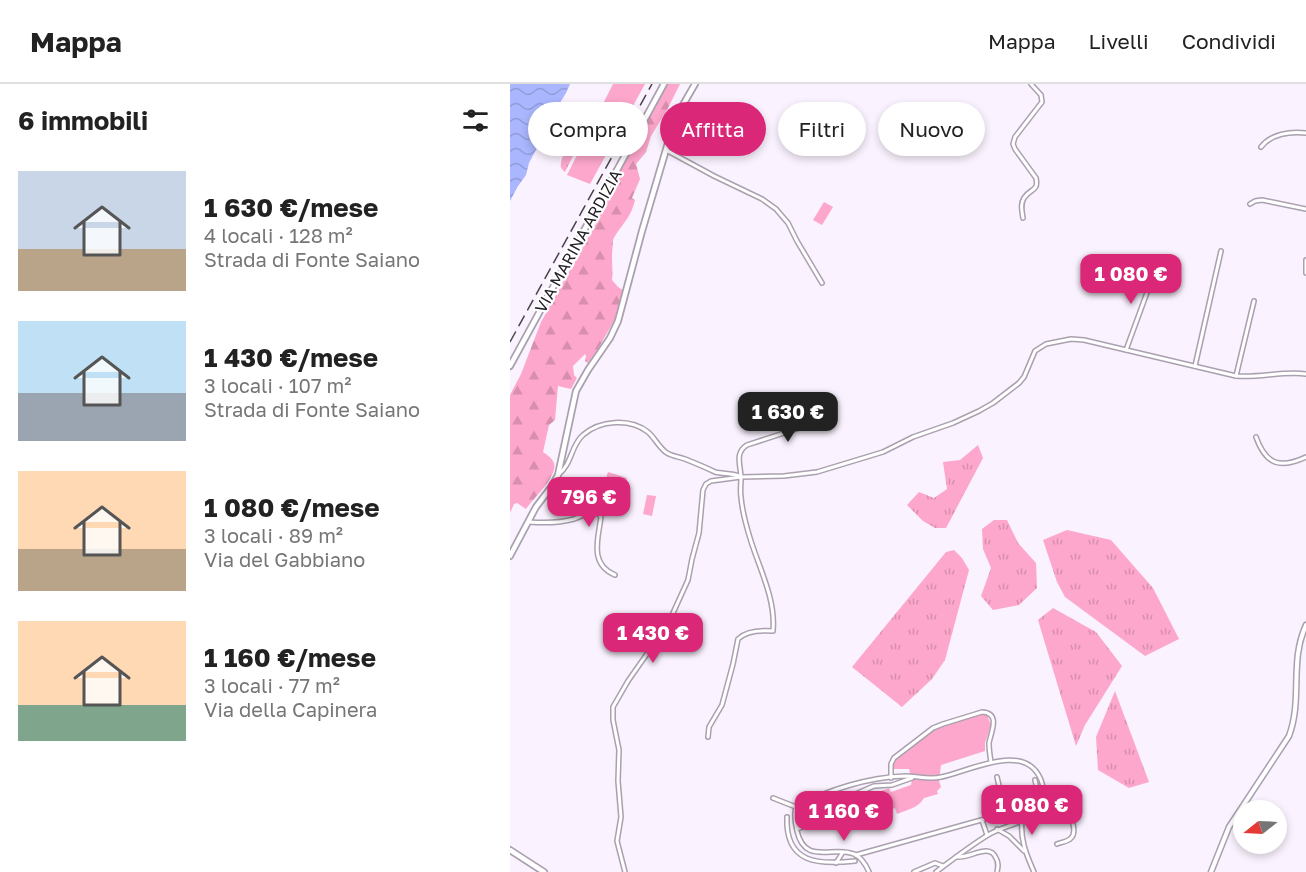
<!DOCTYPE html>
<html lang="it">
<head>
<meta charset="utf-8">
<style>
  body { margin:0; font-family:"Golos Text",sans-serif; background:#f6f6f6; color:#222; height:100vh; display:flex; flex-direction:column; font-size:22px; white-space:nowrap }
  * { box-sizing:border-box; margin:0 }
  p { font-size:20px; color:#767676 }
  .icon { flex:none; width:33px; height:33px; fill:none; stroke:currentColor; stroke-width:2; stroke-linecap:round; stroke-linejoin:round }
  .map { position:relative; flex:1; overflow:hidden }
  .drawer { display:flex; flex-direction:column; background:#fff; width:510px }
  .drawer>* { flex:none }
  .hud { position:absolute; left:18px; top:18px; width:570px; height:54px; display:flex; gap:12px }
  .needle { width:39px; rotate:252deg }
  .tools { position:absolute; left:723px; top:716px; display:grid; gap:12px }
  .tools a { display:grid; place-items:center; width:54px; height:54px; border-radius:50%; background:#fff; box-shadow:0 3px 9px #0003; font-size:30px }
  .price { position:absolute; translate:-50% -51px; padding:0 14px; border-radius:12px; background:#db2777; color:#fff; font-size:20px; line-height:39px; filter:drop-shadow(0 2px 3px #0008) }
  .price::after { content:''; position:absolute; left:50%; top:36px; width:18px; height:14px; margin-left:-9px; background:inherit; clip-path:polygon(0 0,100% 0,50% 100%) }
  .price.current { background:#222; color:#fff }
  ul { padding:0; list-style:none }
  li { display:flex; align-items:center; gap:18px; height:150px; padding:0 18px }
  li span { display:grid; place-items:center; flex:none; width:168px; height:120px; border-radius:0px; color:#555 }
  li>.icon { margin-inline-start:auto }
  span .icon { width:72px; height:72px; fill:#fffc; stroke-width:1 }
  li b { font-size:26px }
  h2 { display:flex; justify-content:space-between; align-items:center; height:72px; padding:0 18px; font-size:26px }
  .chip { padding:0 21px; border-radius:27px; background:#fff; box-shadow:0 3px 9px #0003; font-size:21px; line-height:54px }
  .chip.current { background:#db2777; color:#fff }
  header { display:flex; align-items:center; gap:36px; box-sizing:border-box; height:84px; padding:0 30px; background:#fff; border-bottom:2px solid #e0e0e0 }
  header strong { font-size:28px }
  nav { display:flex; gap:33px; margin-inline-start:auto; font-size:21px }
  main { display:flex; flex:1; min-height:0 }
  .map>svg:first-child { display:block }
  .grass { fill:url(#grass-tufts) }
  .forest { fill:url(#forest-firs) }
  .park { fill:#fca7cb }
  .water { fill:url(#water-waves) }
  .lines { fill:none; stroke-linecap:round; stroke-linejoin:round }
  .minor-casing { stroke:#aaa0af; stroke-width:6 }
  .tertiary-casing { stroke:#aaa0af; stroke-width:7 }
  .primary-casing { stroke:#aaa0af; stroke-width:8 }
  .minor { stroke:#fff; stroke-width:3 }
  .tertiary { stroke:#fff; stroke-width:4 }
  .primary { stroke:#fff; stroke-width:4.5 }
  .rail { stroke:#48434a; stroke-width:1.5; stroke-dasharray:12 6; stroke-linecap:butt }
  .labels { text-anchor:middle; dominant-baseline:central; stroke-width:4.5; stroke-linejoin:round; paint-order:stroke }
  .street-label { font-size:16px; fill:#252127; stroke:#fff }
</style>
</head>
<body>
<header>
<strong>Mappa</strong>
<nav><a>Mappa</a><a>Livelli</a><a>Condividi</a></nav>
</header>
<main>
<section class="drawer">
<h2>6 immobili<svg class="icon" aria-label="filters" viewBox="0 0 24 24"><path d="M4 7h16M4 17h16"/><circle cx="9" cy="7" r="2"/><circle cx="15" cy="17" r="2"/></svg></h2>
<ul>
<li><span style="background:linear-gradient(#c9d6e8 65%,#b9a48a 0)"><svg class="icon" aria-label="home" viewBox="0 0 24 24"><path d="M3 11l9-7 9 7M6 9v11h12V9"/></svg></span><div><b>1 630 €/mese</b><p>4 locali · 128 m²</p><p>Strada di Fonte Saiano</p></div></li>
<li><span style="background:linear-gradient(#bfe0f5 60%,#9aa5b1 0)"><svg class="icon" aria-label="home" viewBox="0 0 24 24"><path d="M3 11l9-7 9 7M6 9v11h12V9"/></svg></span><div><b>1 430 €/mese</b><p>3 locali · 107 m²</p><p>Strada di Fonte Saiano</p></div></li>
<li><span style="background:linear-gradient(#ffd9b3 65%,#b9a48a 0)"><svg class="icon" aria-label="home" viewBox="0 0 24 24"><path d="M3 11l9-7 9 7M6 9v11h12V9"/></svg></span><div><b>1 080 €/mese</b><p>3 locali · 89 m²</p><p>Via del Gabbiano</p></div></li>
<li><span style="background:linear-gradient(#ffd9b3 70%,#7fa58c 0)"><svg class="icon" aria-label="home" viewBox="0 0 24 24"><path d="M3 11l9-7 9 7M6 9v11h12V9"/></svg></span><div><b>1 160 €/mese</b><p>3 locali · 77 m²</p><p>Via della Capinera</p></div></li>
</ul>
</section>
<div class="map">
<svg width="796" height="788" viewBox="0 0 796 788">
  <defs>
    <pattern id="grass-tufts" width="24" height="20" patternUnits="userSpaceOnUse" patternTransform="scale(1.5)"><rect width="24" height="20" fill="#fca7cb"/><path d="M3 7l-1-3M5 7V3M7 7l1-3M15 17l-1-3M17 17v-4M19 17l1-3" fill="none" stroke="#d88fae"/></pattern>
    <pattern id="forest-firs" width="22" height="20" patternUnits="userSpaceOnUse" patternTransform="scale(1.5)"><rect width="22" height="20" fill="#fca7cb"/><path d="M5 1l3.5 6h-7zM16 11l3.5 6h-7z" fill="#d88fae"/></pattern>
    <pattern id="water-waves" width="16" height="10" patternUnits="userSpaceOnUse" patternTransform="scale(1.5)"><rect width="16" height="10" fill="#aab6fd"/><path d="M0 5q4-4 8 0t8 0" fill="none" stroke="#929cd9"/></pattern>
  </defs>
  <rect width="100%" height="100%" fill="#faf2fe"/>
  <g class="grass">
    <path d="M78 32H83L55 88C52 85 50 84 51 79 52 69 70 43 76 34Z"/>
    <polygon points="468,361 473,374 436,444 425,444 413,437 397,421 409,408 424,414 437,405 433,378 450,376"/>
    <polygon points="484,436 497,436 508,459 526,479 527,504 509,521 483,526 471,512 481,484 473,465 472,445"/>
    <polygon points="557,446 601,456 643,504 669,555 635,572 555,513 547,498 533,456"/>
    <polygon points="444,466 452,474 459,486 435,576 422,595 392,623 342,583 436,468"/>
    <polygon points="543,524 586,548 612,582 575,641 566,662 528,536"/>
    <polygon points="605,607 639,698 619,704 588,686 586,653"/>
  </g>
  <path class="forest" d="M158 0H170L157 26 141 52 136 68 126 80 130 95 122 114 125 116C123 124 120 132 114 139 110 145 106 149 103 156 103 162 102 167 102 173 102 181 103 188 102 196L108 203 114 207 105 235 88 265 78 279 75 277 76 272 75 270 63 282 64 291 67 294 61 305 48 302 45 336 39 341 33 368C37 371 42 374 44 379 48 392 24 414 16 425L7 419 4 420 0 429V311L11 290 31 238 87 138 86 131Z"/>
  <g class="park">
    <polygon points="103,0 135,0 80,100 57,91"/>
    <polygon points="314,118 323,123 312,141 303,136"/>
    <polygon points="98,388 117,394 114,403 95,397"/>
    <polygon points="137,411 146,412 142,432 133,430"/>
    <path d="M472 630 477 631 481 641 475 659V667L431 681 429 697 431 703 427 707 428 710 414 714C408 724 397 726 387 730L385 724 334 740 328 724C336 713 349 713 360 711 367 709 373 706 379 704L381 708 401 701 402 696 399 685H384L382 683 384 676 393 668 423 646Z"/>
  </g>
  <polygon class="water" points="0,0 60,0 56,9 48,22 43,40 36,47 19,79 16,91 8,102 0,117"/>
  <g class="lines">
    <g class="minor-casing">
      <g id="minor">
        <path d="M751 63C761 50 780 47 796 49"/>
        <polyline points="156,66 204,92 252,115 266,125 278,139 287,157 312,199"/>
        <polyline points="740,120 745,117 752,116 796,125"/>
        <path d="M513 134C512 127 510 120 514 114 520 104 529 108 526 94L505 65 503 60 505 53 532 18 531 11 521 0"/>
        <polyline points="796,176 796,189"/>
        <polyline points="616,266 646,184"/>
        <polyline points="685,282 711,167"/>
        <polyline points="726,292 744,217"/>
        <path d="M746 353C756 381 770 385 796 373"/>
        <path d="M49 390C62 380 61 361 73 351 90 336 120 334 138 348 145 354 149 364 157 369 162 372 169 373 175 375 185 379 195 383 205 388 213 390 222 389 229 392"/>
        <path d="M19 438C33 439 50 439 64 435 70 433 76 429 83 429 89 429 87 429 91 433 88 455 79 480 105 491"/>
        <path d="M198 653 199 643 212 621 223 580 228 555C237 546 251 546 263 547 266 515 249 484 240 454 236 441 232 426 231 413 230 407 231 401 231 394 231 382 224 369 237 361L311 337 316 335 319 328"/>
        <polyline points="487,693 496,731"/>
        <path d="M381 694V680L384 674 423 644 433 640 472 628C491 629 481 648 479 659 479 666 480 672 481 678"/>
        <polyline points="263,714 286,723"/>
        <path d="M522 732C530 731 545 725 551 726 561 726 568 748 561 754 558 758 551 758 547 760"/>
        <path d="M277 733C275 780 309 781 345 777"/>
        <polyline points="472,736 477,751"/>
        <path d="M512 736C510 755 516 770 524 788"/>
        <polyline points="287,743 291,730 300,717"/>
        <polyline points="287,745 319,733 330,718 334,715 364,702 382,701 402,694"/>
        <polyline points="487,745 499,752 514,767"/>
        <path d="M346 771 482 733C505 730 534 727 525 696"/>
        <path d="M446 773C460 775 479 758 486 774 489 779 488 783 487 788"/>
        <polyline points="326,779 333,768"/>
        <path d="M115 788 107 757 111 733 108 697 109 666 103 636V623L118 597 158 540 178 496 182 475 189 449 193 406 196 400 201 397 231 393 274 392 307 388 373 368 403 353 443 339 469 327 483 319 509 299 514 293 525 267 536 260 561 255 574 256 726 292C750 294 773 287 796 290"/>
        <path d="M359 788C356 781 351 773 344 770 323 761 295 782 287 747 285 739 284 730 286 723 317 706 359 693 395 692 407 692 419 696 431 693 458 688 515 656 531 696 535 705 532 718 526 726 515 740 492 742 478 751 460 762 443 775 426 788"/>
        <polyline points="404,788 425,779 433,782"/>
      </g>
    </g>
    <g class="tertiary-casing">
      <path id="tertiary" d="M701 788 719 743 779 652C793 614 779 578 796 541"/>
    </g>
    <g class="primary-casing">
      <g id="primary">
        <polyline points="0,282 154,0"/>
        <polyline points="0,472 26,423 42,402 48,391 66,307 78,286 100,254 108,237 132,147 163,42 170,26 185,0"/>
        <polyline points="0,766 34,788"/>
      </g>
    </g>
    <use href="#minor" class="minor"/>
    <use href="#tertiary" class="tertiary"/>
    <use href="#primary" class="primary"/>
    <polyline class="rail" points="0,258 142,0"/>
  </g>
  <g class="labels">
    <g class="street-label">
      <text transform="translate(68 157) rotate(-61)">VIA MARINA ARDIZIA</text>
    </g>
  </g>
</svg>
<div class="tools">
<a><svg class="needle" viewBox="-14 -14 28 28"><path d="M0-13l5 13h-10z" fill="#e53935"/><path d="M0 13l5-13h-10z" fill="#767676"/></svg></a>
</div>
<b class="price" style="left:621px;top:221px">1 080 €</b>
<b class="price current" style="left:278px;top:359px">1 630 €</b>
<b class="price" style="left:79px;top:444px">796 €</b>
<b class="price" style="left:143px;top:580px">1 430 €</b>
<b class="price" style="left:522px;top:752px">1 080 €</b>
<b class="price" style="left:334px;top:758px">1 160 €</b>
<div class="hud">
<a class="chip">Compra</a>
<a class="chip current">Affitta</a>
<a class="chip">Filtri</a>
<a class="chip">Nuovo</a>
</div>
</div>
</main>
</body>
</html>
